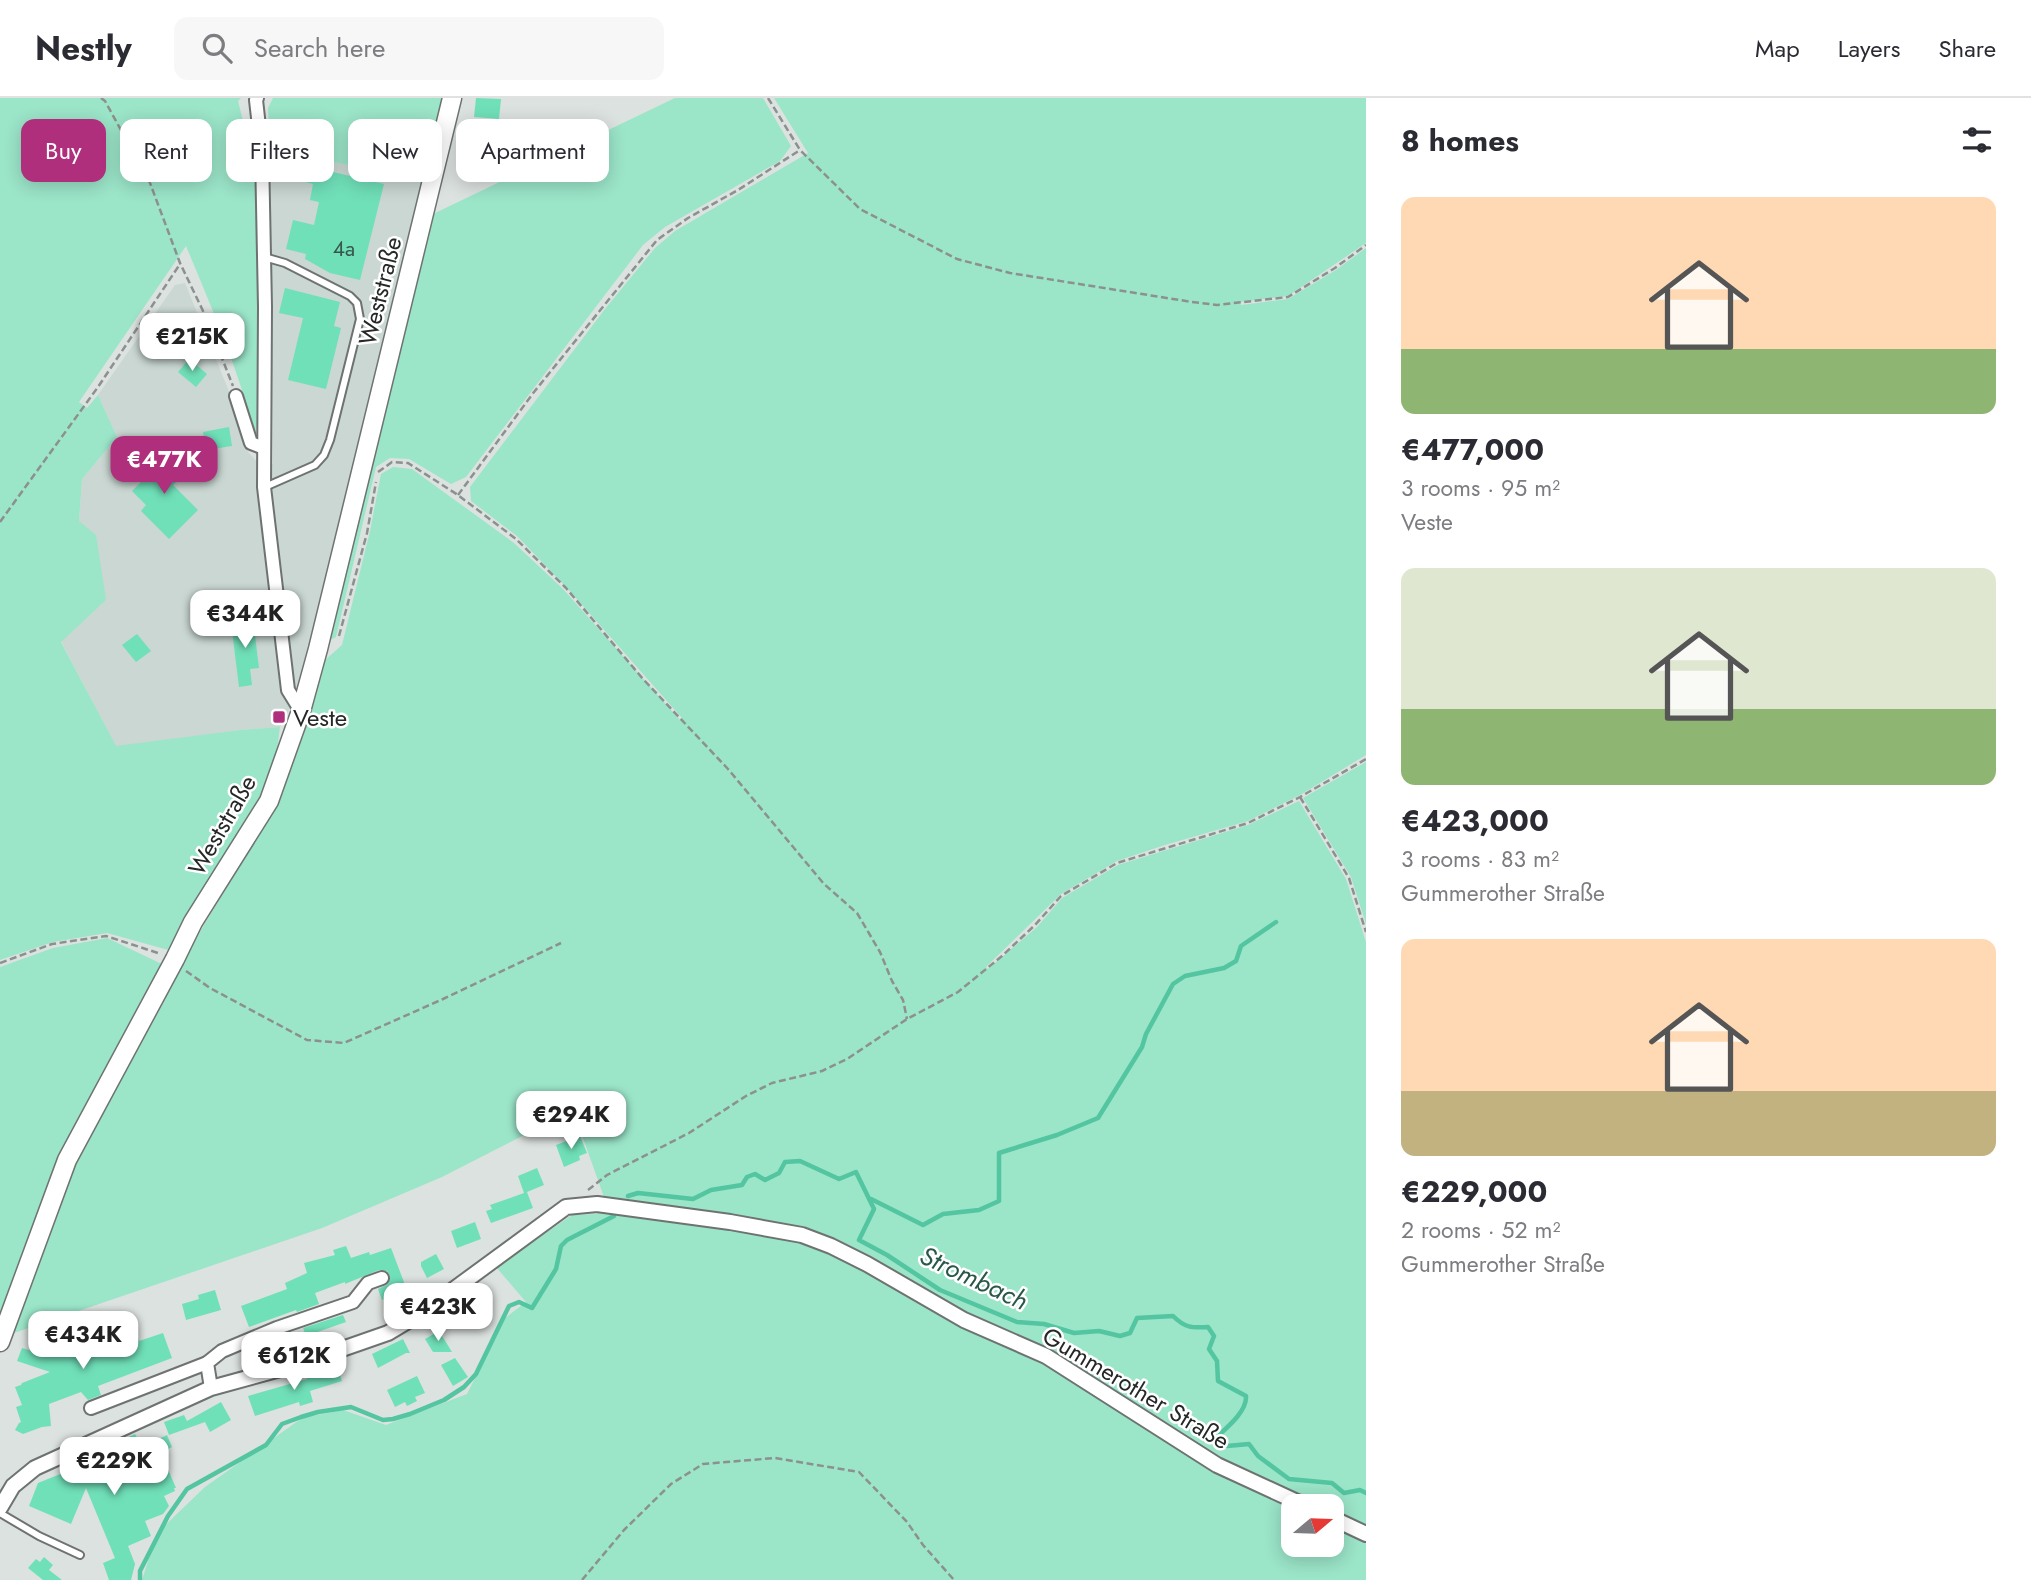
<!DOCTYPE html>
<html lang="en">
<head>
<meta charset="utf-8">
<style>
  body { margin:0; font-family:Jost,sans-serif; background:#f7f7f7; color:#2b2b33; height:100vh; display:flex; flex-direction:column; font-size:26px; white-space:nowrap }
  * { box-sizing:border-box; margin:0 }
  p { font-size:23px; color:#7c7c81 }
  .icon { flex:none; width:38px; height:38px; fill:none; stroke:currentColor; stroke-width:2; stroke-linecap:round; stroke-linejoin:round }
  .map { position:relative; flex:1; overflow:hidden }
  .sheet { display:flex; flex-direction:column; background:#fff; width:665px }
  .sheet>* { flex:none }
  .hud { position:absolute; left:21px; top:21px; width:665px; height:63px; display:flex; gap:14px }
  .needle { width:46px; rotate:71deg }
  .buttons { position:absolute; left:1281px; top:1396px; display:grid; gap:14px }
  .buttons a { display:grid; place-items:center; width:63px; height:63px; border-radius:14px; background:#fff; box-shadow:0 4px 18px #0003; font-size:35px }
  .price { position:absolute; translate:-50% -60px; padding:0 16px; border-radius:14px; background:#fff; color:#222; font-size:23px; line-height:46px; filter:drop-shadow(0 2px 4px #0008) }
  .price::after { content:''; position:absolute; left:50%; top:42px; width:21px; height:16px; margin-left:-10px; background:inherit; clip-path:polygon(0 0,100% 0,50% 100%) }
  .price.selected { background:#b02f7c; color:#fff }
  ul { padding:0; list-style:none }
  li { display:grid; align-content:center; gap:14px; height:371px; padding:0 35px }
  li span { display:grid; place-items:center; height:217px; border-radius:14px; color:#555 }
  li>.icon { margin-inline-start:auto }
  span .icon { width:126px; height:126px; fill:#fffc; stroke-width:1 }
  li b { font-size:30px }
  h2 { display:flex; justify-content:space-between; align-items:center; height:84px; padding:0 35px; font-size:30px }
  .chip { padding:0 24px; border-radius:14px; background:#fff; box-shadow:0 4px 18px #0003; font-size:24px; line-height:63px }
  .chip.selected { background:#b02f7c; color:#fff }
  header { display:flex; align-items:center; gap:42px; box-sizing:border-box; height:98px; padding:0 35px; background:#fff; border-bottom:2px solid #e1e1e2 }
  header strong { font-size:33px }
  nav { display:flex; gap:38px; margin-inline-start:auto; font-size:24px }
  .search { width:490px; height:63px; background:#f7f7f7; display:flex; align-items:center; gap:18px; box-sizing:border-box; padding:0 24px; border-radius:14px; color:#7c7c81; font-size:26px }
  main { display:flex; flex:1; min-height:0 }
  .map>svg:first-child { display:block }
  .built { fill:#cad7d2 }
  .green { fill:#9be5c9 }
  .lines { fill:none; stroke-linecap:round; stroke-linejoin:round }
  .stream { stroke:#53c5a0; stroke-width:4.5 }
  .building { fill:#70e0b9 }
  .service-casing { stroke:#6e7371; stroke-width:10 }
  .minor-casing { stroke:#6e7371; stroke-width:16 }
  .tertiary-casing { stroke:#6e7371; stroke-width:18 }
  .secondary-casing { stroke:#6e7371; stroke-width:21 }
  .path { stroke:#8c918f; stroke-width:2.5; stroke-dasharray:7 3.5; stroke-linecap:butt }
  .service { stroke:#fff; stroke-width:6 }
  .minor { stroke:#fff; stroke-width:12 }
  .tertiary { stroke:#fff; stroke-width:14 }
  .secondary { stroke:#fff; stroke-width:18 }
  .poi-dot { fill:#b02f7c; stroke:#fff; stroke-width:2.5 }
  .labels { text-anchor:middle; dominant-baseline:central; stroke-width:5; stroke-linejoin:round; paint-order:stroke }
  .number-label { font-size:21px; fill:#38564c }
  .street-label { font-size:24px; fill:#252827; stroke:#fff }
  .poi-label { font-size:24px; fill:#252827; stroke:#fff; text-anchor:start }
  .water-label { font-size:26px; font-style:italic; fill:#295848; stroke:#fff }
</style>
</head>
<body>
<header>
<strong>Nestly</strong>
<div class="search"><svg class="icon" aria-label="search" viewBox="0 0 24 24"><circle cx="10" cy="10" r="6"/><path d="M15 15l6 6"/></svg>Search here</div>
<nav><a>Map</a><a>Layers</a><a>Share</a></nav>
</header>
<main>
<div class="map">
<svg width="1366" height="1482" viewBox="0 0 1366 1482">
  <rect width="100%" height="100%" fill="#dce2df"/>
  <polygon class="built" points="270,49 425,85 305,582 280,629 240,632 116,649 61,543 106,502 79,423 82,381 117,339 98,297 175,187 185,185 228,291 248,354 261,368 273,366"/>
  <g class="green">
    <path d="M0 0H241L238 3 255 71 260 312 255 336C238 271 212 210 186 148L79 304 87 310 98 297 117 339 82 381 79 423 96 437 106 502 61 544 116 648 240 632 280 629 276 660 263 699 172 853 107 835 53 844 0 862Z"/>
    <polygon points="273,0 444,0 425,85 270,49 268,10"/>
    <polygon points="675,0 763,0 791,48 780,63 665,129 643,147 466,379 451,386 409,361 390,360 376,369 336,539 328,543 431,117"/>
    <polygon points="774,0 1366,0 1366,145 1288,198 1240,204 1241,207 1288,201 1336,172 1366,150 1366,657 1300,697 1248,723 1165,747 1117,763 1061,796 986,869 988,871 1037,829 1062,800 1118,767 1248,727 1299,703 1346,781 1366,844 1366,1428 1332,1413 1332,1409 1323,1409 1249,1374 1293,1410 1293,1447 1332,1447 1332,1428 1366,1444 1366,1482 142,1482 157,1435 205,1389 302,1320 343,1312 386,1327 467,1296 505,1220 526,1204 496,1169 572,1117 597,1116 604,1099 573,1012 442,1079 322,1130 11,1236 69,1063 171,882 276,707 324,563 342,547 370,433 381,376 393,369 412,371 514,445 563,491 680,622 682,620 568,491 517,438 471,403 470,389 605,211 655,150 675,133 808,55"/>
    <polygon points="1366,664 1366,826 1351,779 1303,700"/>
    <polygon points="107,840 164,867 0,1227 0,869 53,850"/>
  </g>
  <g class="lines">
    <g class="stream">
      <path d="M628 1098 638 1095 693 1101 711 1092 742 1087 747 1079 755 1076 765 1082 779 1075 785 1064 800 1063 839 1081 856 1074 874 1111 859 1142 887 1157 940 1192 1017 1224 1044 1226 1074 1235 1099 1233 1120 1238 1130 1235 1137 1220 1173 1218C1185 1230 1192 1230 1208 1229L1214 1238 1209 1251 1217 1263 1218 1283 1246 1298C1247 1312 1230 1327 1220 1336L1227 1348 1249 1346 1258 1358 1289 1381 1332 1385 1344 1395 1360 1392 1366 1395"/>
      <polyline points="871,1101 923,1127 943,1116 979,1112 999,1103 999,1055 1057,1037 1098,1020 1142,949 1146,936 1173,886 1185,878 1224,870 1236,863 1241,848 1276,824"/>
      <polyline points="140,1482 140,1473 168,1418 187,1391 266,1347 282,1326 301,1319 318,1314 351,1309 383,1322 393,1321 410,1316 444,1302 464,1289 476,1276 509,1208 519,1204 532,1210 556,1171 561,1148 567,1142 614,1118"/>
    </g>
  </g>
  <g class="building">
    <polygon points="476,0 501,1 499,21 474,19"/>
    <polygon points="299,66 384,86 360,182 330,175 305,161 306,156 286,151 293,122 314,127 319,104 310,102 313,86 295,81"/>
    <polygon points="285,190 340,204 334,228 341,230 326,291 288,282 303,220 279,215"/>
    <polygon points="189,261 207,276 196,289 178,274"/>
    <polygon points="229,329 232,348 206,352 203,334"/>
    <polygon points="158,351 183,377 173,387 198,412 169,441 141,413 146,407 132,393 149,376 141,368"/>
    <polygon points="253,521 259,570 250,571 252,587 239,589 231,524"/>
    <polygon points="137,536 151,553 136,564 122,547"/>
    <polygon points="580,1038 587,1055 579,1058 580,1062 564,1069 556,1047"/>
    <polygon points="537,1070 544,1087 527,1094 533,1110 491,1125 486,1113 492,1111 490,1107 524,1095 518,1078"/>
    <polygon points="475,1124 481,1141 457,1150 451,1133"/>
    <polygon points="346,1148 351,1160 369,1154 370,1157 391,1150 407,1192 382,1202 378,1191 388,1186 390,1178 387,1173 379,1172 345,1186 345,1184 315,1195 319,1206 297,1214 296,1212 249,1229 241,1208 287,1191 285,1185 307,1175 304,1165 335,1157 333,1152"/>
    <polygon points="436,1156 444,1171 427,1180 421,1168 421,1164"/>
    <polygon points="215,1192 221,1212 186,1222 182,1206 199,1201 198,1197"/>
    <polygon points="343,1217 346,1224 306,1238 303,1230"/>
    <polygon points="133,1227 139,1243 163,1235 172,1260 98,1288 101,1297 88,1302 81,1294 49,1306 51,1328 42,1329 23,1336 15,1332 19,1325 21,1324 16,1309 22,1307 15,1289 21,1287 22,1285 50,1274 17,1263 22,1250 39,1255 92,1235 94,1242"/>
    <polygon points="439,1233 452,1254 433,1254 425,1241"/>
    <polygon points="403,1241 410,1255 406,1255 378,1270 372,1256"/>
    <polygon points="455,1260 468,1279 453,1288 441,1267"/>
    <polygon points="337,1267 342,1283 310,1293 313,1304 300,1308 299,1304 255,1318 248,1298 307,1281 306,1277"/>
    <polygon points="417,1278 425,1295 415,1299 417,1303 407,1308 405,1304 395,1309 387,1292"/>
    <polygon points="221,1304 231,1322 210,1334 205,1324 169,1337 164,1324 184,1317 187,1323"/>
    <polygon points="135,1336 142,1349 167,1337 172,1349 161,1355 176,1390 174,1390 175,1393 164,1398 169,1408 163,1416 145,1423 151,1438 128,1448 135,1466 131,1482 109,1482 103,1465 115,1460 86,1390 71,1426 29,1408 38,1385 105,1358 107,1362 127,1352 122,1342"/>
    <polygon points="44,1459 53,1467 49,1472 62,1482 43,1482 28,1470 36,1461 40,1464"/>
  </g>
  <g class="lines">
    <g class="service-casing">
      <g id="service">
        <polyline points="264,159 285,165 350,198 357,205 360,221 330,342 324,357 315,367 265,389"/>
        <polyline points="0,1415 39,1438 80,1457"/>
      </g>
    </g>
    <g class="minor-casing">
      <g id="minor">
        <polyline points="257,0 256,2 262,55 265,209 264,389 288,592 301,613"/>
        <polyline points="236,298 251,345 264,350"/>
        <polyline points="211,1290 207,1265 222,1253 277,1230 353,1204 368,1185 382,1180"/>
        <polyline points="91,1310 207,1265"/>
      </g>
    </g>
    <g class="tertiary-casing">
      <g id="tertiary">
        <polyline points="0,1410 13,1388 35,1370 211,1290 302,1265 388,1235 423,1214 566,1109 597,1106 730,1124 802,1137 831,1148 867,1166 964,1222 1046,1258 1217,1367 1308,1409"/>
        <polyline points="1332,1420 1366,1436"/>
      </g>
    </g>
    <g class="secondary-casing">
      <polyline id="secondary" points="0,1244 67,1062 175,861 193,824 269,703 301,613 318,551 452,0"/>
    </g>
    <g class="path">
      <polyline points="101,0 105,3 150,85 180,165 205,217 233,288"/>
      <polyline points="768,0 800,52 860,111 957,161 1010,175 1192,204 1217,207 1288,199 1335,170 1366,147"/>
      <polyline points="378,374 392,364 408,365 458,397 516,441 566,490 643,581 728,671 824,786 857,815 880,854 892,883 903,902 907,921"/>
      <polyline points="458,397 534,294 657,142 688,120 738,92 800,52"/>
      <polyline points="0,424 98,289 180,166"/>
      <polyline points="339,538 367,435 376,384"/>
      <polyline points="1300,699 1349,780 1366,834"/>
      <polyline points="0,865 52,846 106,838 161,856"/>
      <polyline points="186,873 210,890 307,942 344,945 443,901 561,845"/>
      <polyline points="588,1092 607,1077 689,1035 746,998 772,985 822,973 847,961 907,921 958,894 1002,858 1035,827 1061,798 1117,765 1248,725 1300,699 1366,661"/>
      <polyline points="582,1482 624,1432 671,1386 703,1366 775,1360 859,1374 907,1424 923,1447 954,1482"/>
    </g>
    <use href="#service" class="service"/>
    <use href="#minor" class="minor"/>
    <use href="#tertiary" class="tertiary"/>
    <use href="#secondary" class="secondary"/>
  </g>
  <rect class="poi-dot" x="272" y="612" width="14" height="14" rx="3.5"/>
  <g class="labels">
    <g class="number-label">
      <text x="344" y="151">4a</text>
    </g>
    <g class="street-label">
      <text transform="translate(380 193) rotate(-76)">Weststraße</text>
      <text transform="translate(222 727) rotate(-60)">Weststraße</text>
      <text transform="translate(1136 1290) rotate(31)">Gummerother Straße</text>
    </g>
    <g class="poi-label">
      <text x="293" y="619">Veste</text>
    </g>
    <g class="water-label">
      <text transform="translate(974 1180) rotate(25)">Strombach</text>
    </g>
  </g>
</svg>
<div class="buttons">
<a><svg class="needle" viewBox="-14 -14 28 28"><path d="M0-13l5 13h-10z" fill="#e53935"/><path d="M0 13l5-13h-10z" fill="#7c7c81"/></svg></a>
</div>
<b class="price" style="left:192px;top:275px">€215K</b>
<b class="price selected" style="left:164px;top:398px">€477K</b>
<b class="price" style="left:245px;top:552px">€344K</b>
<b class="price" style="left:571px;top:1053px">€294K</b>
<b class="price" style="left:438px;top:1245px">€423K</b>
<b class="price" style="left:83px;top:1273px">€434K</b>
<b class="price" style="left:294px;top:1294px">€612K</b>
<b class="price" style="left:114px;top:1399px">€229K</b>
<div class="hud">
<a class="chip selected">Buy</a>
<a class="chip">Rent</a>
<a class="chip">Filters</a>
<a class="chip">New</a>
<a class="chip">Apartment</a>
</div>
</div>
<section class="sheet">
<h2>8 homes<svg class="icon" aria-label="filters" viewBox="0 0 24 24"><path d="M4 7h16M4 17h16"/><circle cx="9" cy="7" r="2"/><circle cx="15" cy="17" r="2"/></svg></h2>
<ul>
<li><span style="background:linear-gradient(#ffd9b3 70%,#8fb573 0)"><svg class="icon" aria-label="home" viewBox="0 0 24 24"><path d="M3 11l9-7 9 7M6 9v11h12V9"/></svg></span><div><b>€477,000</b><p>3 rooms · 95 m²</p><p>Veste</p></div></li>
<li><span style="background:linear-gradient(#dfe7d0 65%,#8fb573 0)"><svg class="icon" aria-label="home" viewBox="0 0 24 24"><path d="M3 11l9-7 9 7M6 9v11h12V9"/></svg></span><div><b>€423,000</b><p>3 rooms · 83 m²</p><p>Gummerother Straße</p></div></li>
<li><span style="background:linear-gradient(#ffd9b3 70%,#c2b280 0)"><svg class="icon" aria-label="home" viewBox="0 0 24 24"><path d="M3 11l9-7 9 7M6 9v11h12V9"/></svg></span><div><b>€229,000</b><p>2 rooms · 52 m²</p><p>Gummerother Straße</p></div></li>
</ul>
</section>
</main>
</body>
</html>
